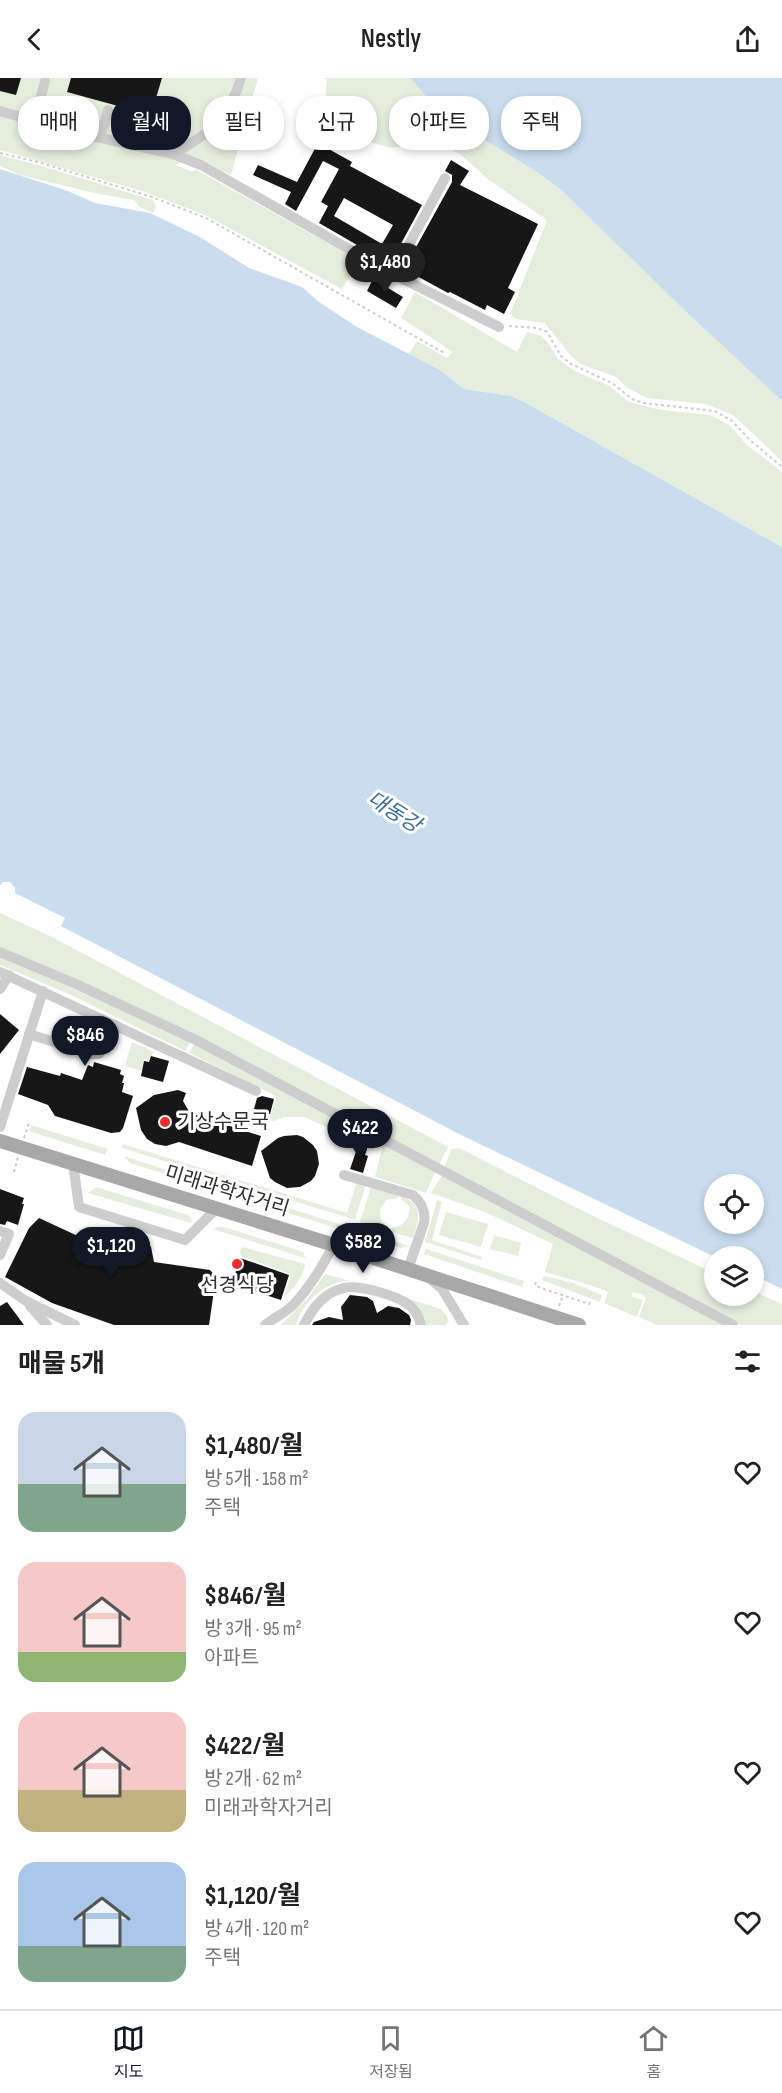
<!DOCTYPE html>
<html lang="ko">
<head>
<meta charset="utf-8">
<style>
  body { margin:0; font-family:"Sofia Sans Condensed","Noto Sans KR",sans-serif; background:#f2f2f2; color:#222; height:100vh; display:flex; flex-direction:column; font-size:22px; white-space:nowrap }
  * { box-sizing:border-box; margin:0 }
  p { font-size:20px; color:#767676 }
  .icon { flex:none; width:33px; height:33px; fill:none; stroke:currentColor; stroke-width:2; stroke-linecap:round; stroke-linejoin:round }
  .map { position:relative; height:1247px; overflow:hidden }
  .sheet { display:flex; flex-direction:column; background:#fff; flex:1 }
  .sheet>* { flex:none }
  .guide { position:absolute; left:18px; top:18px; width:747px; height:54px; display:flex; gap:12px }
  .buttons { position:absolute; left:704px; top:1096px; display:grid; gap:12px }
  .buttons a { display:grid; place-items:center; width:60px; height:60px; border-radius:50%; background:#fff; box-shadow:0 3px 9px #0003; font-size:30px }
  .price { position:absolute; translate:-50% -51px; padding:0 14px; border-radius:21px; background:#111827; color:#fff; font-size:20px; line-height:39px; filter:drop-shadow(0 2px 3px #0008) }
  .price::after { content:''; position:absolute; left:50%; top:36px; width:18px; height:14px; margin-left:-9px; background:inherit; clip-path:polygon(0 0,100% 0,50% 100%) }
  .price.active { background:#222; color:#fff }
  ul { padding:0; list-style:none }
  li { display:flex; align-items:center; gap:18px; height:150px; padding:0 18px }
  li span { display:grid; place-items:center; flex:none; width:168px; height:120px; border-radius:18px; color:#555 }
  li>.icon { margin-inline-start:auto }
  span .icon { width:72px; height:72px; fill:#fffc; stroke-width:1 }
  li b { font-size:26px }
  h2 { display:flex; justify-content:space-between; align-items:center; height:72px; padding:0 18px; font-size:26px }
  .pill { padding:0 21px; border-radius:24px; background:#fff; box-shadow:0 3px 9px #0003; font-size:21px; line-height:54px }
  .pill.active { background:#111827; color:#fff }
  header { display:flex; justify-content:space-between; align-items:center; height:78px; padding:0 18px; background:#fff; font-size:27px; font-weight:600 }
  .tab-bar { display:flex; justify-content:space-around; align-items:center; height:84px; border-top:2px solid #e0e0e0; background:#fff; font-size:16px; color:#767676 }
  .tab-bar a { display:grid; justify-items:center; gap:3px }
  .tab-bar .active { color:#111827 }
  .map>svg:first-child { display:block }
  .green { fill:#e5eedd }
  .water { fill:#c9ddee; fill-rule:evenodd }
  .building { fill:#171717; fill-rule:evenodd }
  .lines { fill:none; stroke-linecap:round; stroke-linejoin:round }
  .path { stroke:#cdcdcd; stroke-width:2; stroke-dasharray:3 3; stroke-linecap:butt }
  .minor { stroke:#cdcdcd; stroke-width:10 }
  .major { stroke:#a8a8a8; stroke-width:14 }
  .poi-dot { fill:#f02b2a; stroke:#fff; stroke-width:2 }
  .labels { text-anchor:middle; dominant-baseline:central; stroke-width:6; stroke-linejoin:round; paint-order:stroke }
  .poi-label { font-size:20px; fill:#303030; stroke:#fff; text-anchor:start }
  .street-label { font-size:20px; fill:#303030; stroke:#fff }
  .water-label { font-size:21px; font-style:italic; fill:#386b98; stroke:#fff }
</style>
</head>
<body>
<header><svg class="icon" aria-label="back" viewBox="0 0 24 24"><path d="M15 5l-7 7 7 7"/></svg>Nestly<svg class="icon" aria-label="share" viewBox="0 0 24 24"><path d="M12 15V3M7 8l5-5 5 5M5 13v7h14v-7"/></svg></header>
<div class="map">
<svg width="782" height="1247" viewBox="0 0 782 1247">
  <rect width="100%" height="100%" fill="#fff"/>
  <g class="green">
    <polygon points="0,0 258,0 231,97 195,79 175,87 193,94 195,91 360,183 342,211 205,137 142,113 0,72"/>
    <path d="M323 0H410L441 35 532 91 559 110 682 230 782 323V383L733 337 706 326 647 320 628 310 616 299 581 286 571 278 545 245 516 241 510 236 547 142 489 102 460 76 417 55 401 68 391 70 341 56C326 43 324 20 327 2Z"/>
    <polygon points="0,77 38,87 153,122 156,128 153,135 140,129 134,122 99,116 20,97 0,88"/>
    <polygon points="415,214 517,274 527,254 541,258 548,265 558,281 576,294 608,307 629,324 661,332 710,337 729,347 746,366 782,394 782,469 526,325 511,318 464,311 440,292 408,277 417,263 447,280 453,274 401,240"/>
    <polygon points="0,835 50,858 448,1069 439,1087 0,869"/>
    <polygon points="0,877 190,964 185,973 69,916 0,887"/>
    <path d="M77 937 103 952 98 966 88 968 70 962C81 955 84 948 77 937Z"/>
    <polygon points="132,964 154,974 149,983 144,982 141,993 125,988"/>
    <polygon points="194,966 377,1063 373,1072 305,1039 285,1039 273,1043 269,1042 276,1018 189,975"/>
    <polygon points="31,1047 108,1071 105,1077 29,1053"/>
    <polygon points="383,1065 436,1092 426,1115 375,1099"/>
    <polygon points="123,1066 347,1135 357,1103 366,1106 355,1142 122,1070"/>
    <polygon points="459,1070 589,1136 714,1195 714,1218 753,1218 753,1213 782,1226 782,1247 741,1247 444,1089 452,1071"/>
    <polygon points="123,1078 409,1168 401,1170 374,1162 130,1085"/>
    <polygon points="443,1096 725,1247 657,1247 639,1239 646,1220 643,1216 632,1214 632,1219 643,1222 637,1239 604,1225 608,1214 593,1208 545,1194 553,1166 485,1134 431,1115"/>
    <polygon points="96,1109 188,1137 192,1142 191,1145 88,1115"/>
    <polygon points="371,1109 398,1117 398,1120 386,1122 380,1131 381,1142 387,1148 386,1152 360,1144"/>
    <path d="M402 1119C424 1127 419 1142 413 1160L391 1154 392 1150C404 1148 411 1140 409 1128L401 1121Z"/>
    <polygon points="437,1122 442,1124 432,1162 482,1179 481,1182 425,1164"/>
    <polygon points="446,1134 488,1146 481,1169 439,1157"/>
    <polygon points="218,1149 224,1149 297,1172 304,1175 305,1180 213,1151"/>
    <polygon points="494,1157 521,1165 518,1178 490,1171"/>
    <path d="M242 1169 305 1186C303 1201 292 1211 283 1221L291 1198 290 1196 241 1178 240 1173Z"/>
    <polygon points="426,1171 524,1203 522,1209 424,1176"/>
    <path d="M325 1196 374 1210C366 1208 355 1203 347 1203 325 1204 301 1226 296 1247H281L308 1220Z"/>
    <polygon points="544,1198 573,1205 602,1217 600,1224 542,1202"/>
    <polygon points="384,1213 441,1231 447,1238 448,1244 445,1247 425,1247 422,1241"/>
  </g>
  <g class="water">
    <polygon points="410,0 782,0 782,323 682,230 559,110 532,91 441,35"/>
    <path d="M0 91 68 113 95 125 150 135 200 159 249 190 302 209 319 224 357 249 440 292 464 311 511 318 526 325 782 469V1211L753 1197V1179H715L461 1057 61 848 65 840 15 815V810L10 804H3L0 807ZM714 1107H753V1146H714Z"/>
  </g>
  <g class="building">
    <polygon points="0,0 21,0 16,17 0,13"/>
    <polygon points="71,0 162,0 151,37 67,14"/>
    <path d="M318 65 352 84 350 88 422 127 390 186 319 145 328 128 321 124 339 91 323 83 296 133 285 126 291 114 253 97 258 87 297 104ZM344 120 393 147 382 166 334 138Z"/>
    <polygon points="451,82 469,93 460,107 538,146 508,210 515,214 504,236 487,227 485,232 450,214 448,215 404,191 452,104 452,97 445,93"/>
    <polygon points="373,201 403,219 396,230 367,213"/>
    <polygon points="0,936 19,952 0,976"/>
    <polygon points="151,978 169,983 163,1004 141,998 144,983 149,984"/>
    <polygon points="94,984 121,992 120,996 124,998 122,1005 124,1005 122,1014 133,1018 123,1050 120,1054 111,1055 55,1038 48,1027 18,1016 27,989 60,998 61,995 82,1002 88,987 93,989"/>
    <polygon points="178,1012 186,1015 183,1023 190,1035 261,1058 252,1088 179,1064 166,1068 155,1066 147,1061 141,1052 136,1030 154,1017"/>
    <polygon points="262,1018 274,1021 270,1036 254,1031 257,1020"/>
    <polygon points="297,1057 303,1059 313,1067 317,1073 319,1086 315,1098 311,1103 300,1109 287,1110 275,1104 270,1100 261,1073 278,1060 284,1058"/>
    <polygon points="358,1068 367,1071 365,1077 368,1078 363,1095 350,1091"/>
    <polygon points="0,1111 24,1120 22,1126 24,1126 18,1147 7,1143 5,1147 0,1146"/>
    <polygon points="39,1140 93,1165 104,1154 120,1150 142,1157 151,1169 154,1184 210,1192 216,1199 209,1247 114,1247 52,1225 5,1199 29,1150"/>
    <polygon points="240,1180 289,1197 281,1222 232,1206"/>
    <polygon points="350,1217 367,1219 373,1223 377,1235 388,1228 399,1230 409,1237 411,1242 410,1247 312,1247 314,1244 329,1239 343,1242 341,1229"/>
    <polygon points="7,1224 24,1247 0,1247 0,1228"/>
  </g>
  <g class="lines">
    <g class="path">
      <polyline points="0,75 38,84 152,119 206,140 446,276"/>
      <polyline points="509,248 537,250 547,254 561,278 571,286 612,305 632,321 643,325 715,333 732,343 750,362 782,389"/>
      <polyline points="24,1060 29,1045"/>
      <polyline points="14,1094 18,1079"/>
      <polyline points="536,1204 535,1207 541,1210 589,1226 590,1224"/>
      <polyline points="559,1228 563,1217"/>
    </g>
    <g class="minor">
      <polyline points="0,33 74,54 173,76 201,87 393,196 499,249"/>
      <polyline points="34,43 45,3"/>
      <polyline points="100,60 108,32"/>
      <path d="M173 76C207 58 230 39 241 0"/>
      <polyline points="393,196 445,100"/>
      <polyline points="0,874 76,906 196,962 733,1247"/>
      <polyline points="0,894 256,1013"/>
      <polyline points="0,911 9,897"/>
      <polyline points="29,956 91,976 99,976 116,947"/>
      <polyline points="0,1049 43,913"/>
      <polyline points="73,1085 79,1129 185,1162 217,1130"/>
      <path d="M344 1097 413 1117C422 1125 426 1133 424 1145L408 1191"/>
      <polyline points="0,1153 9,1156 0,1177"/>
      <polyline points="428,1199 442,1211 464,1247"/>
      <polyline points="0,1205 26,1223 75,1247"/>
      <polyline points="30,1228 47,1247"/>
      <path d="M265 1247C274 1240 285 1235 293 1227 310 1210 322 1188 334 1167"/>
      <path d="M304 1247C312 1231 323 1216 340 1211 356 1205 396 1217 409 1227 415 1231 419 1240 421 1247"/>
    </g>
    <polyline class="major" points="0,1063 334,1167 579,1247"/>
  </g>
  <g class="poi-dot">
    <circle cx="165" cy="1044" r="6"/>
    <circle cx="237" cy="1186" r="6"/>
  </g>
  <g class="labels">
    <g class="poi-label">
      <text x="177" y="1044">기상수문국</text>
      <text x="237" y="1208" text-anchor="middle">선경식당</text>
    </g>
    <g class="street-label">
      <text transform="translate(227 1113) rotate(17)">미래과학자거리</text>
    </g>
    <g class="water-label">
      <text transform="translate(394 734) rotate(32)">대동강</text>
    </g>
  </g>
</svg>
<div class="buttons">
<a><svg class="icon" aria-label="locate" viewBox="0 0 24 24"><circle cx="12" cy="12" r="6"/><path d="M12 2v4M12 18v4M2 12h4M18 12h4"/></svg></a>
<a><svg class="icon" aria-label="layers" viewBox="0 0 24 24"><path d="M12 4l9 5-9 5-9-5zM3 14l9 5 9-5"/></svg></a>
</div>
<b class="price active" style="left:385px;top:216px">$1,480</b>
<b class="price" style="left:85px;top:989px">$846</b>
<b class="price" style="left:360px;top:1082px">$422</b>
<b class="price" style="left:363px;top:1196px">$582</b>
<b class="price" style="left:111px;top:1200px">$1,120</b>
<div class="guide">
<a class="pill">매매</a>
<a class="pill active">월세</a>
<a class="pill">필터</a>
<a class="pill">신규</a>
<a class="pill">아파트</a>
<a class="pill">주택</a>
</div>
</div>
<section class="sheet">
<h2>매물 5개<svg class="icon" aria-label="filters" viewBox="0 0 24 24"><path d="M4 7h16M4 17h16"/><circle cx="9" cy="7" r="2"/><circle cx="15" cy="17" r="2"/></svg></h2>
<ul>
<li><span style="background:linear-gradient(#c9d6e8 60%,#7fa58c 0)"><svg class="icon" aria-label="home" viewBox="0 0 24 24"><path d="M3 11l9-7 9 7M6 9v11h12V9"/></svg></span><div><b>$1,480/월</b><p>방 5개 · 158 m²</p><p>주택</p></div><svg class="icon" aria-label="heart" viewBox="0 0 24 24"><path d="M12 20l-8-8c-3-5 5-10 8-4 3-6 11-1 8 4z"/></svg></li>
<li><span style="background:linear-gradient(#f6c9c9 75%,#8fb573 0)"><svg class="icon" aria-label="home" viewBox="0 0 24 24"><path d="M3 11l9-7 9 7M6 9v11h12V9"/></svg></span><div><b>$846/월</b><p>방 3개 · 95 m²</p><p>아파트</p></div><svg class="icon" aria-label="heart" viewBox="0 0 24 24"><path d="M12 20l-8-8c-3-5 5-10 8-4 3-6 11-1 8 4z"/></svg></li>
<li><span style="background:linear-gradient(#f6c9c9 65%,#c2b280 0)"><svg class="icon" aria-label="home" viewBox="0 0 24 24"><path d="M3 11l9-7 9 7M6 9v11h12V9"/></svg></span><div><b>$422/월</b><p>방 2개 · 62 m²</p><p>미래과학자거리</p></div><svg class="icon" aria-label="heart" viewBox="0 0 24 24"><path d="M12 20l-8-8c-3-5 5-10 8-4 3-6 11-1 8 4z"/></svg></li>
<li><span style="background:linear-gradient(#a9c7e8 70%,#7fa58c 0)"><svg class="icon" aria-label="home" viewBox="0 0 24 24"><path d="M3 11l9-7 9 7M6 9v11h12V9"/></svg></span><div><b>$1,120/월</b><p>방 4개 · 120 m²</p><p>주택</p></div><svg class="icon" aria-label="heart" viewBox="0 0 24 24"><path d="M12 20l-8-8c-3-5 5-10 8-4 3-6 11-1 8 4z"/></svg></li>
</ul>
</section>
<nav class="tab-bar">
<a class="active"><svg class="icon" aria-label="map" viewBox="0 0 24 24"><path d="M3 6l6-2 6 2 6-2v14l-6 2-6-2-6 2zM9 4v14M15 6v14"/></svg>지도</a>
<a><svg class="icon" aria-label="saved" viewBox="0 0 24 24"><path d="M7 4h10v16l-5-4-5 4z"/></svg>저장됨</a>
<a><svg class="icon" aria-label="home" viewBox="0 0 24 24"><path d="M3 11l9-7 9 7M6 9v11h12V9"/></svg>홈</a>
</nav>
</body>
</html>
